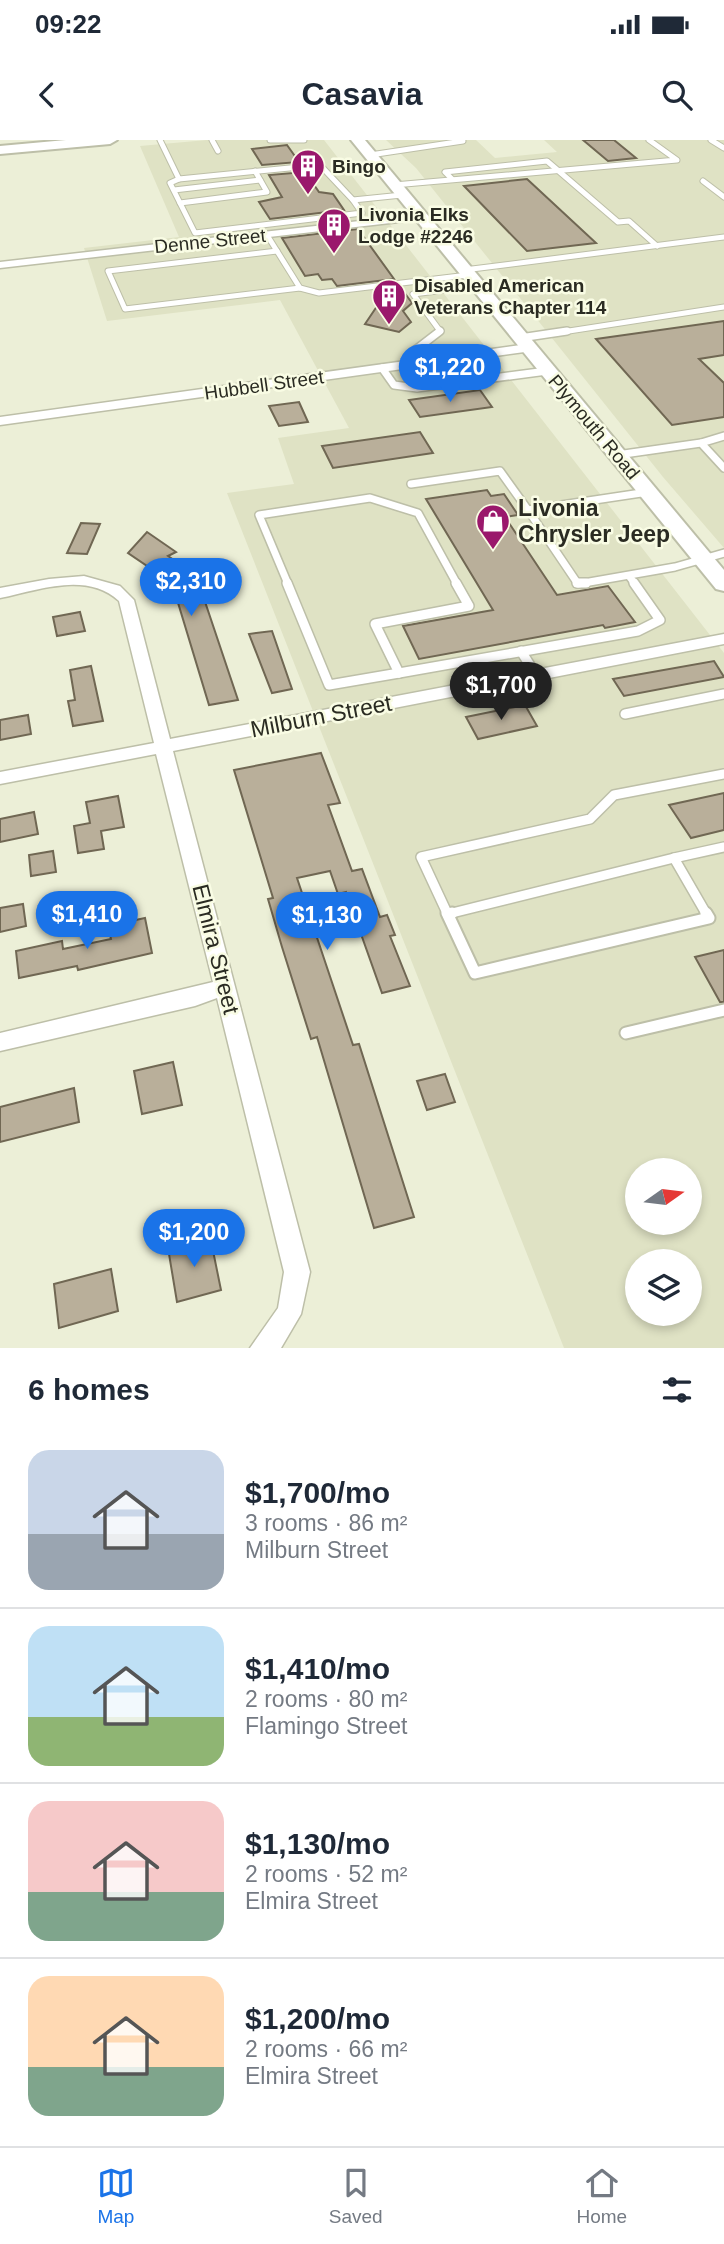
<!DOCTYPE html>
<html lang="en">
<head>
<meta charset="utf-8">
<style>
  body { margin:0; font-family:Helvetica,sans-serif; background:#f2f2f3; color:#1f2937; height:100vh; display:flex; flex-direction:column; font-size:26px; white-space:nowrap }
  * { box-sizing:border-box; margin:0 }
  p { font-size:23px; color:#747a83 }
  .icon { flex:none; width:38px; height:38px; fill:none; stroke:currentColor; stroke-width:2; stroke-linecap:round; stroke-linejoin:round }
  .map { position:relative; height:1208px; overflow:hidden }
  .sheet { display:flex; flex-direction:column; background:#fff; flex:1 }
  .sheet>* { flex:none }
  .needle { width:46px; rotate:76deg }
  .fabs { position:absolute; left:625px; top:1018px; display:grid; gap:14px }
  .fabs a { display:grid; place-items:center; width:77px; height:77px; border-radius:50%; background:#fff; box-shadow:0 4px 10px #0003; font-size:35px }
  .price { position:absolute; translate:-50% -60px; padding:0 16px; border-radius:24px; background:#1a73e8; color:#fff; font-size:23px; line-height:46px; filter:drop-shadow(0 2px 4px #0008) }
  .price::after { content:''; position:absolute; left:50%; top:42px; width:21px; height:16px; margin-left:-10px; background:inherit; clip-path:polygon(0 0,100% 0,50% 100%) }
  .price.current { background:#222; color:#fff }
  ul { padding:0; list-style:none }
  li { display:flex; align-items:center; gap:21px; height:175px; padding:0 28px }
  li+li { border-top:2px solid #e0e1e3 }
  li span { display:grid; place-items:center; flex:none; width:196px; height:140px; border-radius:21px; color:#555 }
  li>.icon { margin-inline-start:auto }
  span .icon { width:84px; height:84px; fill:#fffc; stroke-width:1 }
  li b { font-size:30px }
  h2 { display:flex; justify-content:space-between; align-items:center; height:84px; padding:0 28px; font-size:30px }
  .status { display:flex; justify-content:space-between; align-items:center; height:49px; padding:0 35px; background:#fff; direction:ltr }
  .status svg { height:19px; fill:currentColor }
  header { display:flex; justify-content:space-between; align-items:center; height:91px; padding:0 28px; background:#fff; font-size:32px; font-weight:600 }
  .menu { display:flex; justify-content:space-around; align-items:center; height:98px; border-top:2px solid #e0e1e3; background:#fff; font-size:19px; color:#747a83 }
  .menu a { display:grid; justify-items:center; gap:4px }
  .menu .current { color:#1a73e8 }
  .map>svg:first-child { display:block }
  .built { fill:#dfe2c4; fill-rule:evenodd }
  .building { fill:#b9af9a; stroke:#706753; stroke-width:2 }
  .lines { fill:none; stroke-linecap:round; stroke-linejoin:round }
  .lane-far3-casing { stroke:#bdbfa8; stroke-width:7 }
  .lane-far2-casing { stroke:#bdbfa8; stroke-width:10 }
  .lane-far1-casing { stroke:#bdbfa8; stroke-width:12 }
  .lane-casing { stroke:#bdbfa8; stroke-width:15 }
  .street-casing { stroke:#bdbfa8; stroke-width:3 }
  .secondary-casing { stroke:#bdbfa8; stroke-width:4 }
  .lane-far3 { stroke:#fff; stroke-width:5 }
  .lane-far2 { stroke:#fff; stroke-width:7 }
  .lane-far1 { stroke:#fff; stroke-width:9 }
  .lane { stroke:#fff; stroke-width:11 }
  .street { fill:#fff; fill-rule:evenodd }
  .secondary { fill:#fff; fill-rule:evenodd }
  .labels { text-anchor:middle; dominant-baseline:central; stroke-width:5; stroke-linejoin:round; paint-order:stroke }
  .far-poi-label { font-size:19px; font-weight:bold; fill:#2a2b22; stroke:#f9fce4; text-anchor:start }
  .far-street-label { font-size:19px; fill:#2a2b22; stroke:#f9fce4 }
  .poi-label { font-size:23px; font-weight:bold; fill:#2a2b22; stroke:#f9fce4; text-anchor:start }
  .street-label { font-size:23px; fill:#2a2b22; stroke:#f9fce4 }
</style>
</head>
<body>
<div class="status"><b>09:22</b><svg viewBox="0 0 49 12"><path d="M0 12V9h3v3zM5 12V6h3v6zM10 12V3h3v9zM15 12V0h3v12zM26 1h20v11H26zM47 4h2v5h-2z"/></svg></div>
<header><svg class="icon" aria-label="back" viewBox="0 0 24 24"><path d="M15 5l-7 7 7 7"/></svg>Casavia<svg class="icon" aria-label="search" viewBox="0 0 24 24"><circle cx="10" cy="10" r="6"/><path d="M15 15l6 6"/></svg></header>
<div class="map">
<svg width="724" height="1208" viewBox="0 0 724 1208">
  <rect width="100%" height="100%" fill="#ecefd7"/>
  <g class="built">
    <path d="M207 0H324L724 513V1208H564L227 353 294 344 278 298 349 288 280 160 107 181 84 108 179 97 140 6ZM637 1031H690V1083H637ZM637 1122H690V1174H637Z"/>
    <polygon points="386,0 476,0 495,18 557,12 544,0 724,0 724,408 663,337 416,28"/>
  </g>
  <g class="building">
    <polygon points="583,0 614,0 636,18 608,21"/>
    <polygon points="287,5 299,22 262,25 252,9"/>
    <polygon points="305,32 319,52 333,54 344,70 270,79 259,62 282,57 269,35"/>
    <polygon points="527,39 596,103 527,111 464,46"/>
    <polygon points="358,89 394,139 337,146 332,139 322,140 318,134 305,136 282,98"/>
    <polygon points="401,148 412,163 403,171 411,182 399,192 365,184 388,150"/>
    <polygon points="724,181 724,215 699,219 724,243 724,277 672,285 596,199"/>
    <polygon points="480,250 492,267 420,277 409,260"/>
    <polygon points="299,262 308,282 279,286 269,266"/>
    <polygon points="420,292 433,313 333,328 322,306"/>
    <polygon points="487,350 491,356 504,354 518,375 505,377 557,455 608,446 635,482 605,488 603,485 419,519 403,486 493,470 426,359"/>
    <polygon points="81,383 100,384 87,414 67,413"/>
    <polygon points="147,392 176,412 168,416 196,435 238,560 209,565 172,443 128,413"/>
    <polygon points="80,472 85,491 57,496 53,477"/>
    <polygon points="272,491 292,549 272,553 249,494"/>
    <polygon points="714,521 724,537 624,556 613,539"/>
    <polygon points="91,526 103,581 73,586 68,561 75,560 70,530"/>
    <polygon points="525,565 537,586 478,599 466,577"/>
    <polygon points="28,575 31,594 0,600 0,580"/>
    <polygon points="321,613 340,663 328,665 352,731 362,729 380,777 387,775 395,795 390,796 410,846 382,853 346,752 338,754 330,731 297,738 353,905 359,904 414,1077 374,1088 317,897 311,899 282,807 268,759 273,758 234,630"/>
    <polygon points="724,653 724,690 691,698 669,665"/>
    <polygon points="118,656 124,687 101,691 104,709 78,713 74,686 90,683 86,662"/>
    <polygon points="34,672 38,694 0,702 0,679"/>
    <polygon points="53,711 56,732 31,736 29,715"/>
    <polygon points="23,764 26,786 0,792 0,768"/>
    <polygon points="145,778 152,813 78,830 77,826 19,838 16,811 62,801 63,809 111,799 108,786"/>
    <polygon points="724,810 724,862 720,862 695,817"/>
    <polygon points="173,922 182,965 142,974 134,931"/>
    <polygon points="445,934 455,962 427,970 417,941"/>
    <polygon points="74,948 79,982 0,1002 0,967"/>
    <polygon points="210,1096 221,1150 177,1162 168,1108"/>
    <polygon points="111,1129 118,1171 59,1188 54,1144"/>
  </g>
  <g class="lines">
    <g class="lane-far3-casing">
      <g id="lane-far3">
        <polyline points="160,0 179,39 320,25 353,60 402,55"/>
        <polyline points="212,0 218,11"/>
        <polyline points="270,0 304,0"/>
        <polyline points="711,0 724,8"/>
        <polyline points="370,15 463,1"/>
        <polyline points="179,39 170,43 195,93 362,73 353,60"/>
        <polyline points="452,39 445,32 547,21 618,82 629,81 657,106"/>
        <polyline points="703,41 724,57"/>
        <polyline points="394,45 677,20 649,0"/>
        <polyline points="174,50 260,40"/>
        <polyline points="180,63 267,52 255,31"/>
        <polyline points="267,95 300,148 319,153 468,135"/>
        <polyline points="277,111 108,131 125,169 300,148"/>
        <polyline points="464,130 724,97"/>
        <polyline points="438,193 440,191 413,154 477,146"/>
        <polyline points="556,193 724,167"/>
      </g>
    </g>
    <g class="lane-far2-casing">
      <g id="lane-far2">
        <polyline points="520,198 567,191"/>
        <polyline points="421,223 414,211 440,191"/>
        <polyline points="382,228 394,245 417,248 547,231"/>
        <polyline points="701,303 724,296"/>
        <polyline points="617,315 701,303 724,328"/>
        <polyline points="411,344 500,331 528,370 648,352"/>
        <polyline points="528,370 578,444 675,427 724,413"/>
        <polyline points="629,436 635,444"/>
        <polyline points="288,444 259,375 370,358 418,373 457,444"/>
      </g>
    </g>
    <g class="lane-far1-casing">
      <g id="lane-far1">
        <polyline points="287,443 329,545 399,533"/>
        <polyline points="577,443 586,443"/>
        <polyline points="521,511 536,535"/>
        <polyline points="399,533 375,484 469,466 456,443"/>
        <polyline points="399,533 638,491 660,480 634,443"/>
        <polyline points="625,574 724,554"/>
        <polyline points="448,774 674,718"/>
        <polyline points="448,775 421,717 590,679 614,655 724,634"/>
        <polyline points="707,775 674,718 724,707"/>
      </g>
    </g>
    <g class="lane-casing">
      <g id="lane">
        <polyline points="447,773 475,833 709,778 706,773"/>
        <polyline points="448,774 452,773"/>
        <polyline points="626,893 724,870"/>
      </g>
    </g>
    <g class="street-casing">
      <g id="street">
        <polygon points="421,74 426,77 425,79 0,128 0,122"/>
        <polygon points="528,204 532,205 532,211 0,285 0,277"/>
        <path d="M84 436 120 446 134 460 170 599 724 494V504L173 611 310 1132 301 1174 281 1208H250L278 1168 284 1132 217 858 195 866 0 911V893L213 842 156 614 0 644V632L154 603 119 461C87 431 38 450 0 458V448L49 439Z"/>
      </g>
    </g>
    <g class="secondary-casing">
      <g id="secondary">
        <polygon points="66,0 117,0 110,4 0,14 0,6"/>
        <polygon points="351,0 365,0 724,430 724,451 716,449"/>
      </g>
    </g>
    <use href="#lane-far3" class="lane-far3"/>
    <use href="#lane-far2" class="lane-far2"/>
    <use href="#lane-far1" class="lane-far1"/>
    <use href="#lane" class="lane"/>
    <use href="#street" class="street"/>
    <use href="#secondary" class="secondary"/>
  </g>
  <defs>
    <g id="building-pin" transform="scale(1.75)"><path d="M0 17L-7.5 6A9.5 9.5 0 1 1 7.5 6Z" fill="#9a186c" stroke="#f9fce4"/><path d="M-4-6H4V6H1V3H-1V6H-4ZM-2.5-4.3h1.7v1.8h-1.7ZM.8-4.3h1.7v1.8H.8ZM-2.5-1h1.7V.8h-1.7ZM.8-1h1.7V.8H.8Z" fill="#fff"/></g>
    <g id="shop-pin" transform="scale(1.75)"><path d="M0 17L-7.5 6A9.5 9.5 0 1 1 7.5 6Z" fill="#9a186c" stroke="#f9fce4"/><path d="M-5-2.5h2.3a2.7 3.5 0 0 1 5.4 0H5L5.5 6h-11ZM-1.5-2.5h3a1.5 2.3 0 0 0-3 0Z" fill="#fff"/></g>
  </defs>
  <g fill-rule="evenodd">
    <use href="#building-pin" x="308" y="26"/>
    <use href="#building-pin" x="334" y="85"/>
    <use href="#building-pin" x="389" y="156"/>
    <use href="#shop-pin" x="493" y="381"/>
  </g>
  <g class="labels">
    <g class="far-poi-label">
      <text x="332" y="26">Bingo</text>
      <text x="358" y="74">Livonia Elks<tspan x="358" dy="22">Lodge #2246</tspan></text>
      <text x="414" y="145">Disabled American<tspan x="414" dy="22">Veterans Chapter 114</tspan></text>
    </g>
    <g class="far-street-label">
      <text transform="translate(210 101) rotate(-6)">Denne Street</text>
      <text transform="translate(264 245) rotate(-8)">Hubbell Street</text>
      <text transform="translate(594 287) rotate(50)">Plymouth Road</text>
    </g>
    <g class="poi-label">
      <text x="518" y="368">Livonia<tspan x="518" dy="26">Chrysler Jeep</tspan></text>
    </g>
    <g class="street-label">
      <text transform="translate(321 576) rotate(-11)">Milburn Street</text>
      <text transform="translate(216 809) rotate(76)">Elmira Street</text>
    </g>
  </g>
</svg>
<div class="fabs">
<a><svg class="needle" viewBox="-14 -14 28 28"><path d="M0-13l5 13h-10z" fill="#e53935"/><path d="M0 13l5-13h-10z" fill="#747a83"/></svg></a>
<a><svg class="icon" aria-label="layers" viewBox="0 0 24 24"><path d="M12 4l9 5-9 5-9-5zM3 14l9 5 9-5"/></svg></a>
</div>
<b class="price" style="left:450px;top:264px">$1,220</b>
<b class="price" style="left:191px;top:478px">$2,310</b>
<b class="price current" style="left:501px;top:582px">$1,700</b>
<b class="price" style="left:87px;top:811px">$1,410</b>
<b class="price" style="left:327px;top:812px">$1,130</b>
<b class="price" style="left:194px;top:1129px">$1,200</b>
</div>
<section class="sheet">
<h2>6 homes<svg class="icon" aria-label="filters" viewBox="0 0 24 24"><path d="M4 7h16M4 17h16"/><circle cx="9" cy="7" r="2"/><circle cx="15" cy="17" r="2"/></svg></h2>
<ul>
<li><span style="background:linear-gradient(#c9d6e8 60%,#9aa5b1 0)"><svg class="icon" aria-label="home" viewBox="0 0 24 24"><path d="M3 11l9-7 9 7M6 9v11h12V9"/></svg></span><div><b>$1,700/mo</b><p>3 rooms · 86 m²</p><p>Milburn Street</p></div></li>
<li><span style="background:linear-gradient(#bfe0f5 65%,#8fb573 0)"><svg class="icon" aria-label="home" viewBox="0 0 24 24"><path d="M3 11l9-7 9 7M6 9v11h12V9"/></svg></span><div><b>$1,410/mo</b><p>2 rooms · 80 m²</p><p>Flamingo Street</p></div></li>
<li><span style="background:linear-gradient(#f6c9c9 65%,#7fa58c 0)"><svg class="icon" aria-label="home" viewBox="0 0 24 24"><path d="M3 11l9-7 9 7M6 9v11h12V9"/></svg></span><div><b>$1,130/mo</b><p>2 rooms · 52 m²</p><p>Elmira Street</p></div></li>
<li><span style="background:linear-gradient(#ffd9b3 65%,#7fa58c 0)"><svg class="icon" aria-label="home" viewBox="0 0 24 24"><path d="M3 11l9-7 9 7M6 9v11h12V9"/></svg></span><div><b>$1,200/mo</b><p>2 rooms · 66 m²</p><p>Elmira Street</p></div></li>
</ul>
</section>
<nav class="menu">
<a class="current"><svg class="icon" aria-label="map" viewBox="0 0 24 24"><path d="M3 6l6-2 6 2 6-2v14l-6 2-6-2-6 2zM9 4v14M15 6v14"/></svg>Map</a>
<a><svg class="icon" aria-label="saved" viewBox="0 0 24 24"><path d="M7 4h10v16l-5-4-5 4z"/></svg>Saved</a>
<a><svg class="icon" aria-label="home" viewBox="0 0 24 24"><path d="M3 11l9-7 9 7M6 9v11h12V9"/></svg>Home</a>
</nav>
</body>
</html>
